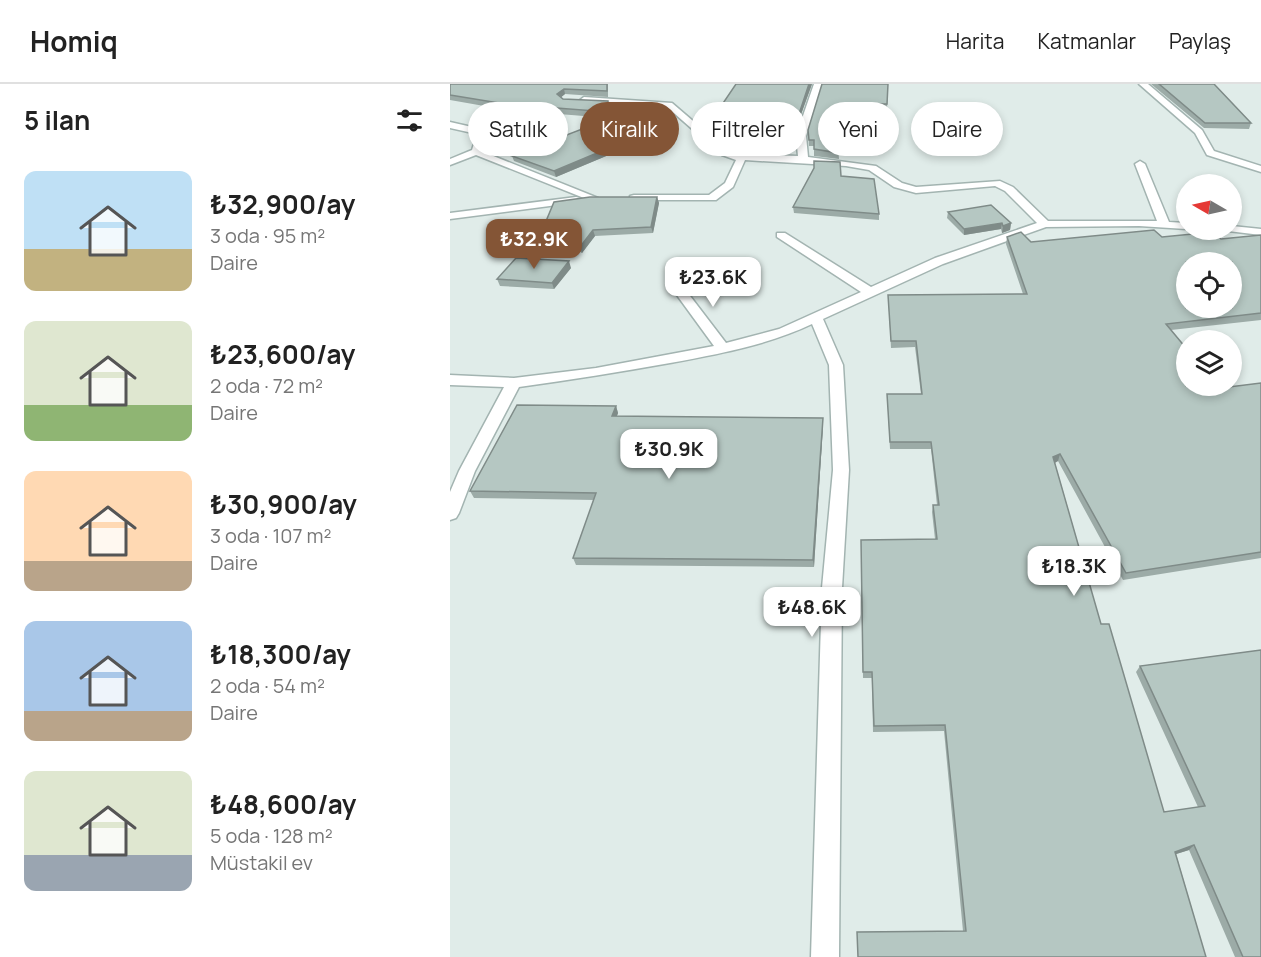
<!DOCTYPE html>
<html lang="tr">
<head>
<meta charset="utf-8">
<style>
  body { margin:0; font-family:Manrope,sans-serif; background:#f2f2f2; color:#222; height:100vh; display:flex; flex-direction:column; font-size:22px; white-space:nowrap }
  * { box-sizing:border-box; margin:0 }
  p { font-size:20px; color:#767676 }
  .icon { flex:none; width:33px; height:33px; fill:none; stroke:currentColor; stroke-width:2; stroke-linecap:round; stroke-linejoin:round }
  .map { position:relative; flex:1; overflow:hidden }
  .drawer { display:flex; flex-direction:column; background:#fff; width:450px }
  .drawer>* { flex:none }
  .banner { position:absolute; left:18px; top:18px; width:570px; height:54px; display:flex; gap:12px }
  .needle { width:39px; rotate:279deg }
  .buttons { position:absolute; left:726px; top:90px; display:grid; gap:12px }
  .buttons a { display:grid; place-items:center; width:66px; height:66px; border-radius:50%; background:#fff; box-shadow:0 3px 9px #0003; font-size:30px }
  .price { position:absolute; translate:-50% -51px; padding:0 14px; border-radius:12px; background:#fff; color:#222; font-size:20px; line-height:39px; filter:drop-shadow(0 2px 3px #0008) }
  .price::after { content:''; position:absolute; left:50%; top:36px; width:18px; height:14px; margin-left:-9px; background:inherit; clip-path:polygon(0 0,100% 0,50% 100%) }
  .price.current { background:#845536; color:#fff }
  ul { padding:0; list-style:none }
  li { display:flex; align-items:center; gap:18px; height:150px; padding:0 24px }
  li span { display:grid; place-items:center; flex:none; width:168px; height:120px; border-radius:12px; color:#555 }
  li>.icon { margin-inline-start:auto }
  span .icon { width:72px; height:72px; fill:#fffc; stroke-width:1 }
  li b { font-size:26px }
  h2 { display:flex; justify-content:space-between; align-items:center; height:72px; padding:0 24px; font-size:26px }
  .chip { padding:0 21px; border-radius:27px; background:#fff; box-shadow:0 3px 9px #0003; font-size:21px; line-height:54px }
  .chip.current { background:#845536; color:#fff }
  header { display:flex; align-items:center; gap:36px; box-sizing:border-box; height:84px; padding:0 30px; background:#fff; border-bottom:2px solid #e0e0e0 }
  header strong { font-size:28px }
  nav { display:flex; gap:33px; margin-inline-start:auto; font-size:21px }
  main { display:flex; flex:1; min-height:0 }
  .map>svg:first-child { display:block }
  .lines { fill:none; stroke-linecap:round; stroke-linejoin:round }
  .minor-casing { stroke:#a3b4b1; stroke-width:3 }
  .minor { fill:#fff; fill-rule:evenodd }
  .wall { fill:#9caba7 }
  .shaded-wall { fill:#7f8b88 }
  .building { fill:#b5c7c2; stroke:#7f8b88; stroke-width:1.5; fill-rule:evenodd }
</style>
</head>
<body>
<header>
<strong>Homiq</strong>
<nav><a>Harita</a><a>Katmanlar</a><a>Paylaş</a></nav>
</header>
<main>
<section class="drawer">
<h2>5 ilan<svg class="icon" aria-label="filters" viewBox="0 0 24 24"><path d="M4 7h16M4 17h16"/><circle cx="9" cy="7" r="2"/><circle cx="15" cy="17" r="2"/></svg></h2>
<ul>
<li><span style="background:linear-gradient(#bfe0f5 65%,#c2b280 0)"><svg class="icon" aria-label="home" viewBox="0 0 24 24"><path d="M3 11l9-7 9 7M6 9v11h12V9"/></svg></span><div><b>₺32,900/ay</b><p>3 oda · 95 m²</p><p>Daire</p></div></li>
<li><span style="background:linear-gradient(#dfe7d0 70%,#8fb573 0)"><svg class="icon" aria-label="home" viewBox="0 0 24 24"><path d="M3 11l9-7 9 7M6 9v11h12V9"/></svg></span><div><b>₺23,600/ay</b><p>2 oda · 72 m²</p><p>Daire</p></div></li>
<li><span style="background:linear-gradient(#ffd9b3 75%,#b9a48a 0)"><svg class="icon" aria-label="home" viewBox="0 0 24 24"><path d="M3 11l9-7 9 7M6 9v11h12V9"/></svg></span><div><b>₺30,900/ay</b><p>3 oda · 107 m²</p><p>Daire</p></div></li>
<li><span style="background:linear-gradient(#a9c7e8 75%,#b9a48a 0)"><svg class="icon" aria-label="home" viewBox="0 0 24 24"><path d="M3 11l9-7 9 7M6 9v11h12V9"/></svg></span><div><b>₺18,300/ay</b><p>2 oda · 54 m²</p><p>Daire</p></div></li>
<li><span style="background:linear-gradient(#dfe7d0 70%,#9aa5b1 0)"><svg class="icon" aria-label="home" viewBox="0 0 24 24"><path d="M3 11l9-7 9 7M6 9v11h12V9"/></svg></span><div><b>₺48,600/ay</b><p>5 oda · 128 m²</p><p>Müstakil ev</p></div></li>
</ul>
</section>
<div class="map">
<svg width="811" height="873" viewBox="0 0 811 873">
  <rect width="100%" height="100%" fill="#e0ece9"/>
  <g class="lines">
    <g class="minor-casing">
      <g id="minor">
        <path d="M364 0H372L356 52 358 73 426 82 452 99 466 103 550 97 563 103 598 137H707L685 80 690 77 695 80 719 138 736 139V145L689 142 596 143 493 180 373 235 393 281 399 386 392 504 389 873H361L372 504 383 386 379 281 362 240C318 261 268 270 220 279 170 288 120 296 69 303L25 387 9 429 6 434 0 436V408L9 387 54 303 0 301V291L64 294 146 284 264 262 221 203 227 199 231 200 276 259 329 245 411 208 327 153V149H335L421 203 485 174 587 139 555 107 545 102 466 109 444 103 419 86 396 82 295 76 283 103 266 116H180V112L184 111H259L275 99 286 76 272 71 217 23 134 19 130 16 134 13 222 19 278 67 288 70 348 72 346 52Z"/>
        <polygon points="689,0 698,0 752,46 764,67 811,82 811,88 757,71 745,49"/>
        <polygon points="0,38 35,46 31,67 148,114 143,117 139,116 26,71 0,81 0,75 22,66 27,50 0,44"/>
        <polygon points="126,113 130,114 130,118 0,135 0,129"/>
        <polygon points="782,142 811,145 811,151 778,147 777,146 782,146"/>
      </g>
    </g>
    <use href="#minor" class="minor"/>
  </g>
  <g class="wall">
    <polygon points="0,0 176,0 158,0 158,13 115,10 111,13 113,15 158,17 159,34 57,26 0,16"/>
    <polygon points="362,0 345,47 286,45 286,41 263,40 263,34"/>
    <polygon points="438,0 437,26 418,26 423,55 422,61 388,62 389,75 364,72 364,62 359,62 358,46"/>
    <polygon points="701,0 764,0 801,39 799,45 754,44"/>
    <polygon points="158,35 159,40 161,70 106,93 64,77 62,72"/>
    <polygon points="391,92 429,130 429,136 344,129 343,123"/>
    <polygon points="207,113 209,119 203,149 145,152 132,169 96,148 94,142"/>
    <polygon points="498,128 561,139 560,146 552,149 551,145 514,151 497,134"/>
    <polygon points="811,151 811,236 721,246 771,304 811,299 811,474 673,496 608,377 605,379 651,540 714,728 748,723 686,588 690,582 811,566 811,873 785,873 739,766 726,770 756,873 513,847 494,647 423,648 422,594 413,594 411,456 485,455 482,428 483,421 487,421 481,365 440,365 437,310 471,310 465,263 441,264 438,211 573,210 556,160 557,153 581,158 712,153 771,155"/>
    <polygon points="121,184 104,205 50,202 47,195"/>
    <polygon points="166,322 168,329 167,332 373,341 364,483 126,481 123,474 144,416 24,414 20,407"/>
  </g>
  <g class="shaded-wall">
    <polygon points="359,0 362,0 345,47 345,42"/>
    <polygon points="114,5 115,10 109,15 107,10"/>
    <polygon points="158,35 159,40 161,70 106,93 104,87"/>
    <polygon points="207,113 209,119 203,149 201,143"/>
    <polygon points="552,139 551,145 514,151 514,145"/>
    <polygon points="561,139 560,146 552,149 553,142"/>
    <polygon points="143,146 145,152 132,169 130,163"/>
    <polygon points="119,177 121,184 104,205 102,199"/>
    <polygon points="166,322 168,329 164,339 162,332"/>
    <polygon points="373,334 373,341 364,483 363,476"/>
    <polygon points="610,370 608,377 602,380 603,373"/>
    <polygon points="744,761 739,766 720,772 725,768"/>
  </g>
  <g class="building">
    <polygon points="0,0 157,0 157,7 114,5 107,10 113,15 158,17 158,28 55,20 0,11"/>
    <polygon points="286,0 359,0 345,42 286,39 288,35 263,34"/>
    <polygon points="372,0 438,0 437,20 417,20 423,55 388,56 389,69 364,65 364,56 359,56 358,46"/>
    <polygon points="709,0 764,0 801,39 755,39"/>
    <polygon points="158,35 159,64 104,87 62,72"/>
    <polygon points="364,77 390,78 391,92 424,95 429,130 343,123 364,84"/>
    <polygon points="140,113 207,113 201,143 143,146 130,163 94,142 104,118"/>
    <polygon points="541,121 561,139 553,142 552,139 514,145 498,128"/>
    <path d="M704 146 712 153 763 148 771 155 811 151V229L716 240 736 264V302H769L771 304 811 299V468L676 489 610 370 603 373 651 540H659L714 728 755 722 690 582 811 566V873H793L744 761 725 768 756 873H408L407 848 516 847 495 641 424 642 422 588H413L411 456 487 455 483 421H489L481 358H440L437 310H472L466 257H441L438 211 577 210 557 153 571 148 581 158ZM736 178H782V224H736Z"/>
    <polygon points="66,174 119,177 102,199 47,195"/>
    <polygon points="67,321 166,322 162,332 373,334 363,476 123,474 146,409 20,407"/>
  </g>
</svg>
<div class="buttons">
<a><svg class="needle" viewBox="-14 -14 28 28"><path d="M0-13l5 13h-10z" fill="#e53935"/><path d="M0 13l5-13h-10z" fill="#767676"/></svg></a>
<a><svg class="icon" aria-label="locate" viewBox="0 0 24 24"><circle cx="12" cy="12" r="6"/><path d="M12 2v4M12 18v4M2 12h4M18 12h4"/></svg></a>
<a><svg class="icon" aria-label="layers" viewBox="0 0 24 24"><path d="M12 4l9 5-9 5-9-5zM3 14l9 5 9-5"/></svg></a>
</div>
<b class="price current" style="left:84px;top:186px">₺32.9K</b>
<b class="price" style="left:263px;top:224px">₺23.6K</b>
<b class="price" style="left:219px;top:396px">₺30.9K</b>
<b class="price" style="left:624px;top:513px">₺18.3K</b>
<b class="price" style="left:362px;top:554px">₺48.6K</b>
<div class="banner">
<a class="chip">Satılık</a>
<a class="chip current">Kiralık</a>
<a class="chip">Filtreler</a>
<a class="chip">Yeni</a>
<a class="chip">Daire</a>
</div>
</div>
</main>
</body>
</html>
